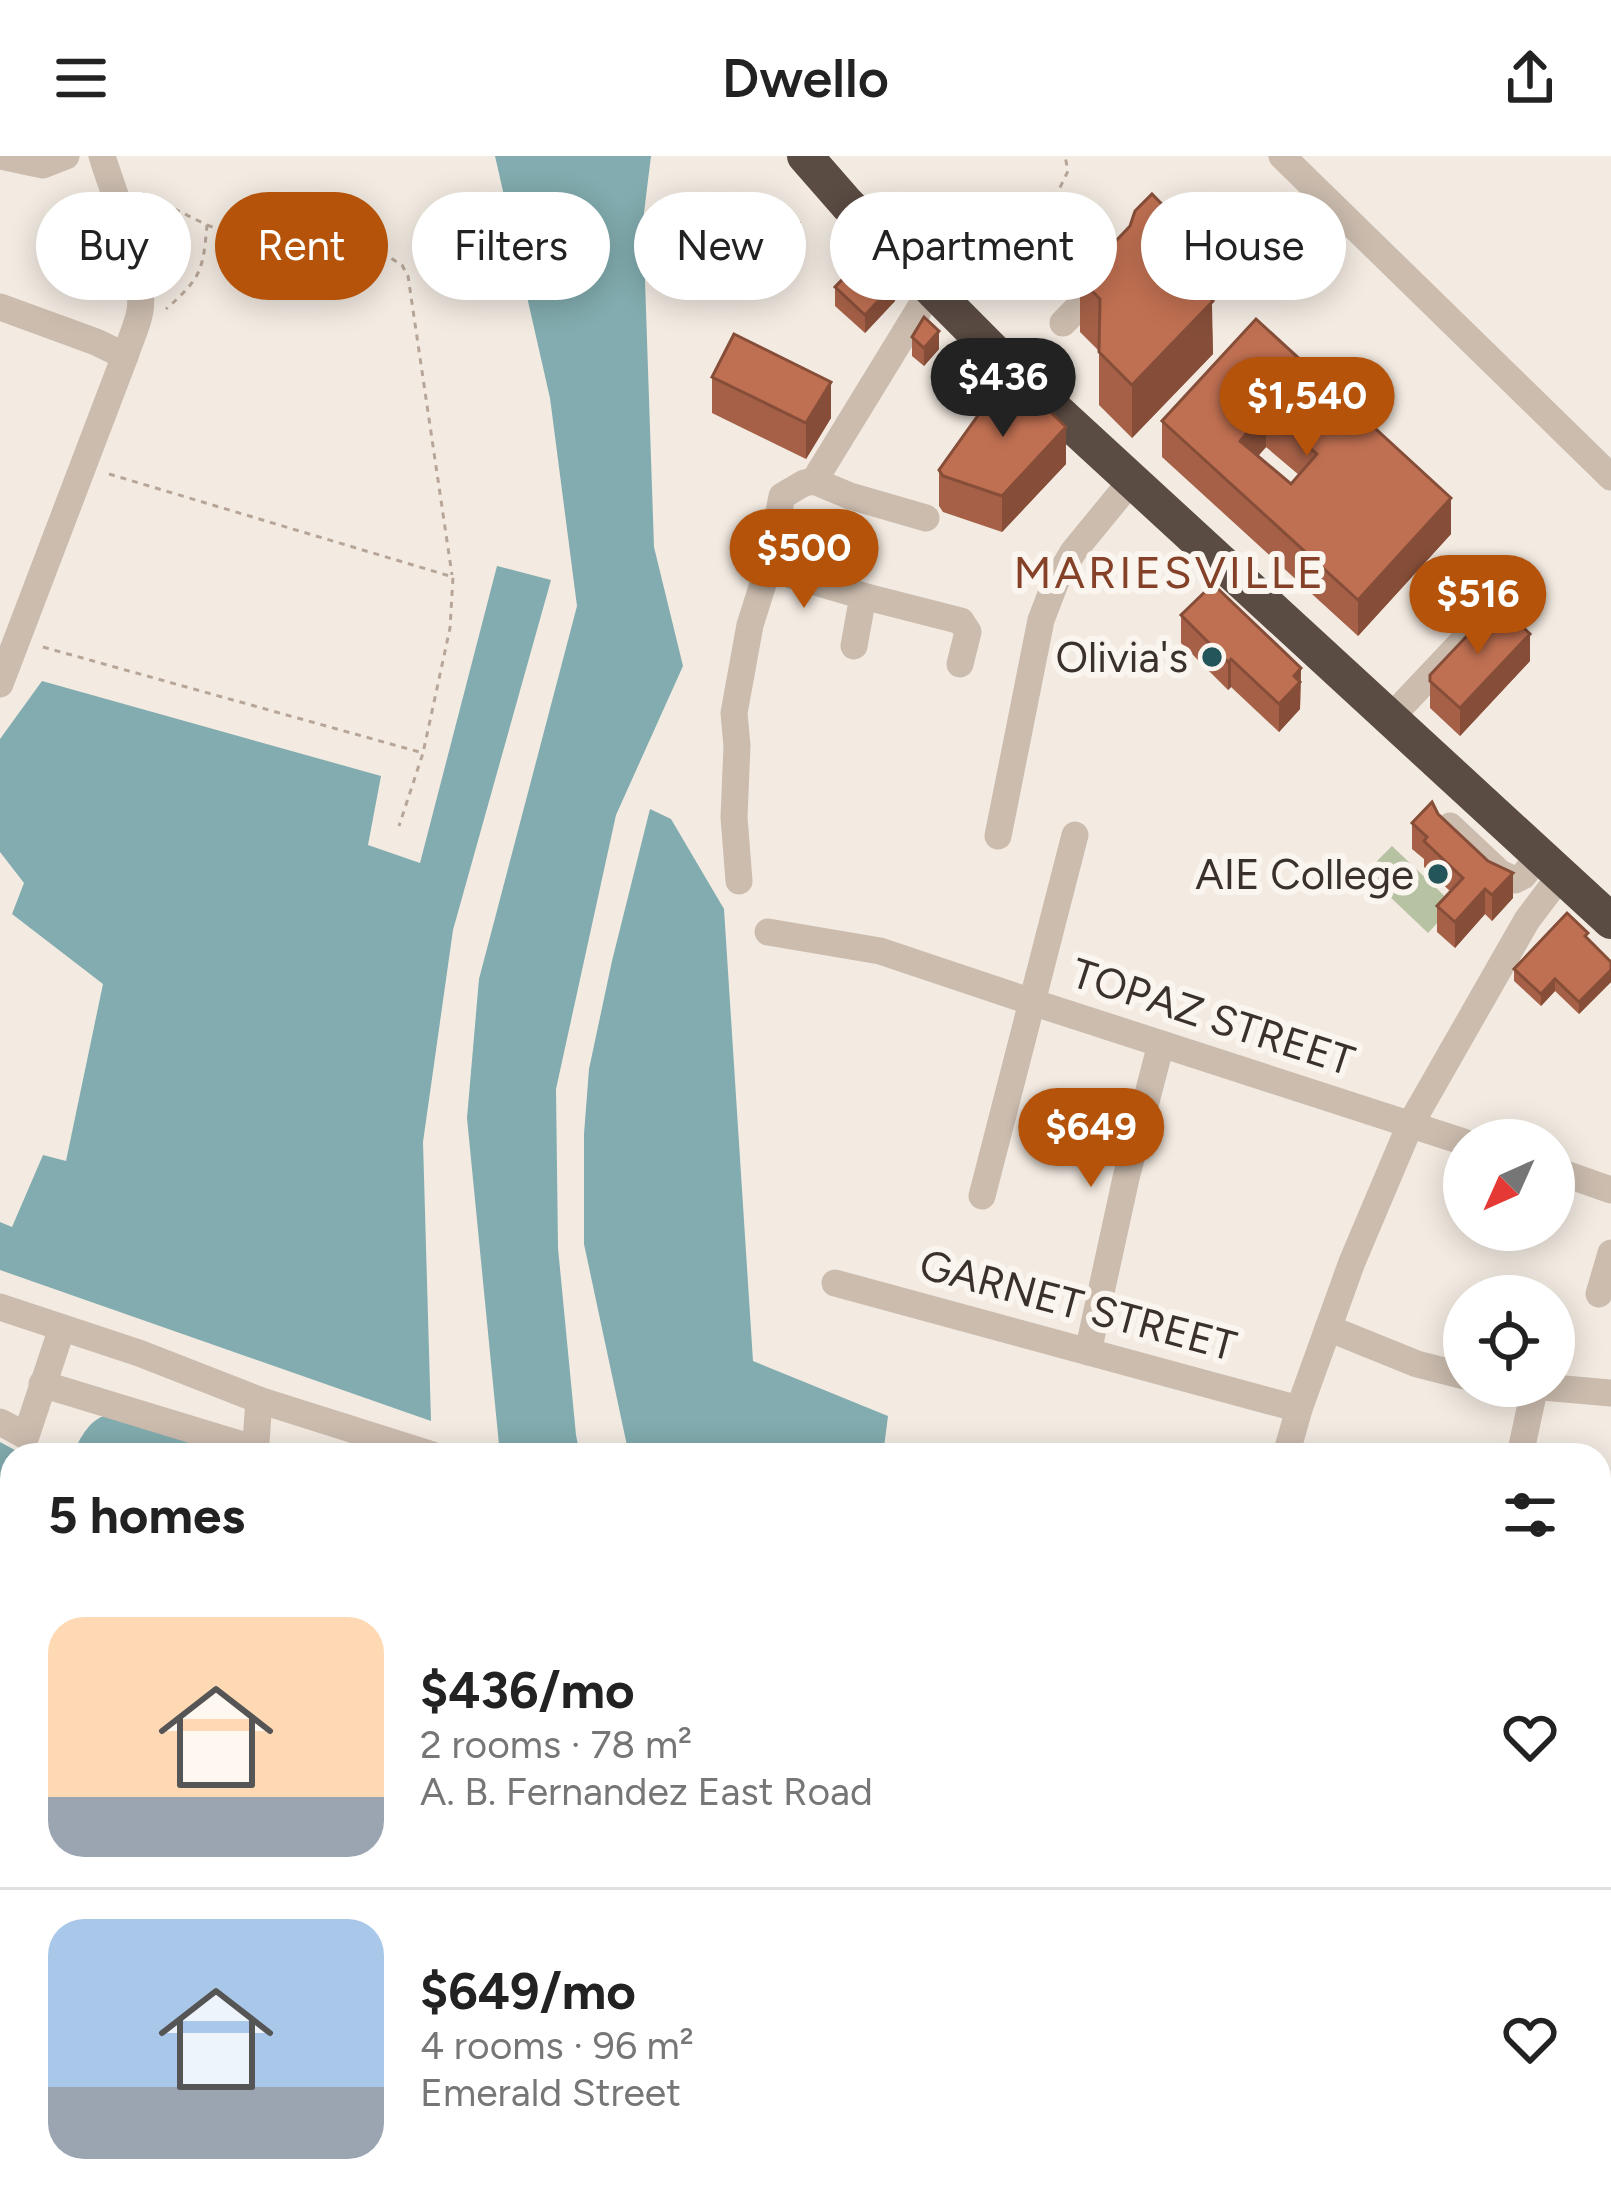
<!DOCTYPE html>
<html lang="en">
<head>
<meta charset="utf-8">
<style>
  body { margin:0; font-family:Figtree,sans-serif; background:#f2f2f2; color:#222; height:100vh; display:flex; flex-direction:column; font-size:45px; white-space:nowrap }
  * { box-sizing:border-box; margin:0 }
  p { font-size:39px; color:#767676 }
  .icon { flex:none; width:66px; height:66px; fill:none; stroke:currentColor; stroke-width:2; stroke-linecap:round; stroke-linejoin:round }
  .map { position:relative; flex:1; overflow:hidden }
  .side { position:absolute; left:0px; top:1287px; width:1611px; height:768px; display:flex; flex-direction:column; background:#fff; border-radius:36px 36px 0 0; box-shadow:0 6px 30px #0003 }
  .side>* { flex:none }
  .banner { position:absolute; left:36px; top:36px; width:1539px; height:108px; display:flex; gap:24px }
  .needle { width:78px; rotate:225deg }
  .controls { position:absolute; left:1443px; top:963px; display:grid; gap:24px }
  .controls a { display:grid; place-items:center; width:132px; height:132px; border-radius:50%; background:#fff; box-shadow:0 6px 30px #0003; font-size:60px }
  .price { position:absolute; translate:-50% -102px; padding:0 27px; border-radius:42px; background:#b45309; color:#fff; font-size:39px; line-height:78px; filter:drop-shadow(0 3px 6px #0008) }
  .price::after { content:''; position:absolute; left:50%; top:72px; width:36px; height:27px; margin-left:-18px; background:inherit; clip-path:polygon(0 0,100% 0,50% 100%) }
  .price.selected { background:#222; color:#fff }
  ul { padding:0; list-style:none }
  li { display:flex; align-items:center; gap:36px; height:300px; padding:0 48px }
  li+li { border-top:3px solid #e0e0e0 }
  li span { display:grid; place-items:center; flex:none; width:336px; height:240px; border-radius:36px; color:#555 }
  li>.icon { margin-inline-start:auto }
  span .icon { width:144px; height:144px; fill:#fffc; stroke-width:1 }
  li b { font-size:51px }
  h2 { display:flex; justify-content:space-between; align-items:center; height:144px; padding:0 48px; font-size:51px }
  .chip { padding:0 42px; border-radius:54px; background:#fff; box-shadow:0 6px 30px #0003; font-size:42px; line-height:108px }
  .chip.selected { background:#b45309; color:#fff }
  header { display:flex; justify-content:space-between; align-items:center; height:156px; padding:0 48px; background:#fff; font-size:54px; font-weight:600 }
  .map>svg:first-child { display:block }
  .green { fill:#b6c2a2 }
  .water { fill:#82acaf }
  .lines { fill:none; stroke-linecap:round; stroke-linejoin:round }
  .path { stroke:#b7a698; stroke-width:3; stroke-dasharray:6 6; stroke-linecap:butt }
  .minor { stroke:#cbbcae; stroke-width:27 }
  .highway { stroke:#5a4b43; stroke-width:36 }
  .wall { fill:#a56047; fill-rule:evenodd }
  .shaded-wall { fill:#864e39 }
  .building { fill:#c07052; stroke:#864e39; stroke-width:3; fill-rule:evenodd }
  .poi-dot { fill:#23555a; stroke:#faf5ee; stroke-width:4.5 }
  .labels { text-anchor:middle; dominant-baseline:central; stroke-width:12; stroke-linejoin:round; paint-order:stroke }
  .poi-label { font-size:42px; fill:#3a302c; stroke:#faf5ee; text-anchor:end }
  .street-label { font-size:42px; fill:#3a302c; stroke:#faf5ee }
  .neighbourhood-label { font-size:45px; letter-spacing:3px; fill:#854128; stroke:#faf5ee }
</style>
</head>
<body>
<header><svg class="icon" aria-label="menu" viewBox="0 0 24 24"><path d="M4 6h16M4 12h16M4 18h16"/></svg>Dwello<svg class="icon" aria-label="share" viewBox="0 0 24 24"><path d="M12 15V3M7 8l5-5 5 5M5 13v7h14v-7"/></svg></header>
<div class="map">
<svg width="1611" height="2055" viewBox="0 0 1611 2055">
  <rect width="100%" height="100%" fill="#f3ebe2"/>
  <polygon class="green" points="1392,690 1454,749 1428,777 1365,717"/>
  <g class="water">
    <polygon points="495,0 651,0 643,65 654,391 683,510 616,659 556,933 558,1092 576,1279 580,1299 500,1299 467,962 479,823 577,450 550,242"/>
    <polygon points="497,410 551,424 453,774 423,986 431,1265 0,1114 0,1066 12,1071 43,999 66,1005 103,828 12,758 24,727 0,696 0,583 42,525 381,620 368,689 420,707"/>
    <polygon points="650,653 671,663 724,753 753,1205 888,1260 883,1299 629,1299 584,1088 584,978 589,913 612,805"/>
    <path d="M111 1258 264 1299H72C81 1281 90 1261 111 1258Z"/>
    <polygon points="0,1286 24,1299 12,1299 12,2043 909,2043 908,2055 0,2055"/>
    <polygon points="1599,1762 1611,1766 1611,2055 1038,2055 1037,2043 1599,2043"/>
  </g>
  <g class="lines">
    <g class="path">
      <path d="M142 37 207 69C203 115 201 122 166 153"/>
      <polyline points="207,69 275,96 323,101 381,96 402,109 408,120 452,419"/>
      <path d="M973 134C994 133 1009 128 1022 110L1068 15 1065 0"/>
      <polyline points="109,318 453,421 450,472 423,597"/>
      <polyline points="43,491 423,597 399,670"/>
      <polyline points="0,1401 12,1378"/>
    </g>
    <g class="minor">
      <polyline points="0,0 43,9 66,0"/>
      <path d="M102 0C114 39 146 116 140 155 137 171 130 185 125 200"/>
      <polyline points="1282,0 1611,321"/>
      <polyline points="0,151 96,186 125,200 0,528"/>
      <polyline points="1063,167 1102,127"/>
      <polyline points="814,325 850,340 926,362"/>
      <polyline points="768,412 863,440 854,490"/>
      <polyline points="863,440 961,465 968,476 960,508"/>
      <polyline points="1392,560 1510,435"/>
      <polyline points="1450,670 1500,717 1515,724 1523,720 1539,700"/>
      <polyline points="1075,679 1032,846 1464,986"/>
      <polyline points="998,680 1041,464 1056,425 1073,396 1132,324"/>
      <polyline points="739,725 734,661 737,590 734,557 750,469 768,412 782,340 804,327 814,325 931,134"/>
      <polyline points="768,776 880,795 1032,846 982,1040"/>
      <polyline points="1554,1014 1611,1034"/>
      <polyline points="835,1127 1299,1253"/>
      <polyline points="1599,1138 1611,1097"/>
      <polyline points="0,1151 139,1197 259,1244 433,1299"/>
      <polyline points="1328,1172 1417,1208 1464,1220"/>
      <polyline points="1088,1196 1126,1022 1161,888"/>
      <polyline points="42,1228 249,1291 256,1286 259,1244"/>
      <polyline points="1531,1230 1611,1237"/>
      <polyline points="0,1266 26,1280 62,1172"/>
      <polyline points="1286,1299 1299,1253 1352,1106 1410,969 1527,764 1561,719"/>
      <polyline points="1520,1299 1535,1230"/>
      <polyline points="1599,1697 1611,1701"/>
    </g>
    <polyline class="highway" points="805,0 847,48 1014,216 1611,765"/>
  </g>
  <g class="wall">
    <polygon points="1130,70 1211,143 1213,198 1132,282 1099,249 1099,195 1080,176 1080,123"/>
    <polygon points="799,85 777,128 752,115 752,97"/>
    <polygon points="835,131 895,145 865,177 835,150"/>
    <path d="M1256 163 1451 378 1358 480 1162 301V265ZM1266 291 1299 319 1291 328 1258 300Z"/>
    <polygon points="912,181 939,193 924,210 912,200"/>
    <polygon points="712,221 831,262 806,303 712,257"/>
    <polygon points="1066,308 1002,376 943,356 939,350 939,314"/>
    <polygon points="1181,459 1301,512 1300,553 1279,576 1231,531 1228,534 1181,487"/>
    <polygon points="1530,505 1460,580 1430,552 1430,519"/>
    <polygon points="1438,658 1513,742 1492,765 1485,758 1455,792 1437,776 1437,750 1451,736 1424,711 1424,703 1412,693 1412,667"/>
    <polygon points="1588,783 1611,806 1611,826 1579,858 1555,835 1541,850 1514,825 1514,813"/>
  </g>
  <g class="shaded-wall">
    <polygon points="799,67 799,85 777,128 777,110"/>
    <polygon points="1211,98 1213,198 1132,282 1132,229 1191,123"/>
    <polygon points="895,127 895,145 865,177 865,159"/>
    <polygon points="939,175 939,193 924,210 924,192"/>
    <polygon points="831,226 831,262 806,303 806,267"/>
    <polygon points="1266,255 1266,291 1240,321 1240,285"/>
    <polygon points="1066,271 1066,308 1002,376 1002,340"/>
    <polygon points="1451,342 1451,378 1358,480 1358,444"/>
    <polygon points="1530,478 1530,505 1460,580 1460,552"/>
    <polygon points="1231,503 1231,531 1228,534 1228,506"/>
    <polygon points="1301,512 1300,553 1279,576 1279,548 1294,520"/>
    <polygon points="1513,717 1513,742 1492,765 1492,739"/>
    <polygon points="1485,733 1485,758 1455,792 1455,766"/>
    <polygon points="1611,814 1611,826 1579,858 1579,846"/>
    <polygon points="1555,823 1555,835 1541,850 1541,838"/>
  </g>
  <g class="building">
    <polygon points="1152,38 1211,98 1191,123 1213,145 1132,229 1099,196 1100,143 1080,123 1130,70 1135,55"/>
    <polygon points="774,54 799,67 777,110 752,97"/>
    <polygon points="865,100 895,127 865,159 835,131"/>
    <polygon points="924,161 939,175 924,192 912,181"/>
    <path d="M1256 163 1451 342 1358 444 1162 265ZM1266 255 1317 298 1291 328 1240 285Z"/>
    <polygon points="734,178 831,226 806,267 712,221"/>
    <polygon points="1009,216 1066,271 1002,340 943,320 939,314"/>
    <polygon points="1213,428 1301,512 1294,520 1300,526 1279,548 1231,503 1228,506 1181,459"/>
    <polygon points="1505,453 1530,478 1460,552 1430,525 1430,519 1482,464 1488,469"/>
    <polygon points="1432,646 1438,658 1488,705 1513,717 1492,739 1485,733 1455,766 1437,750 1463,722 1424,685 1427,681 1412,667"/>
    <polygon points="1567,757 1588,777 1585,780 1611,806 1611,814 1579,846 1555,823 1541,838 1514,813"/>
  </g>
  <g class="poi-dot">
    <circle cx="1212" cy="501" r="12"/>
    <circle cx="1438" cy="718" r="12"/>
  </g>
  <g class="labels">
    <g class="poi-label">
      <text x="1188" y="501">Olivia's</text>
      <text x="1414" y="718">AIE College</text>
    </g>
    <g class="street-label">
      <text transform="translate(1213 861) rotate(18)">TOPAZ STREET</text>
      <text transform="translate(1078 1149) rotate(15)">GARNET STREET</text>
    </g>
    <g class="neighbourhood-label">
      <text x="1170" y="416">MARIESVILLE</text>
    </g>
  </g>
</svg>
<div class="controls">
<a><svg class="needle" viewBox="-14 -14 28 28"><path d="M0-13l5 13h-10z" fill="#e53935"/><path d="M0 13l5-13h-10z" fill="#767676"/></svg></a>
<a><svg class="icon" aria-label="locate" viewBox="0 0 24 24"><circle cx="12" cy="12" r="6"/><path d="M12 2v4M12 18v4M2 12h4M18 12h4"/></svg></a>
</div>
<b class="price selected" style="left:1003px;top:284px">$436</b>
<b class="price" style="left:1307px;top:303px">$1,540</b>
<b class="price" style="left:804px;top:455px">$500</b>
<b class="price" style="left:1478px;top:501px">$516</b>
<b class="price" style="left:1091px;top:1034px">$649</b>
<div class="banner">
<a class="chip">Buy</a>
<a class="chip selected">Rent</a>
<a class="chip">Filters</a>
<a class="chip">New</a>
<a class="chip">Apartment</a>
<a class="chip">House</a>
</div>
<section class="side">
<h2>5 homes<svg class="icon" aria-label="filters" viewBox="0 0 24 24"><path d="M4 7h16M4 17h16"/><circle cx="9" cy="7" r="2"/><circle cx="15" cy="17" r="2"/></svg></h2>
<ul>
<li><span style="background:linear-gradient(#ffd9b3 75%,#9aa5b1 0)"><svg class="icon" aria-label="home" viewBox="0 0 24 24"><path d="M3 11l9-7 9 7M6 9v11h12V9"/></svg></span><div><b>$436/mo</b><p>2 rooms · 78 m²</p><p>A. B. Fernandez East Road</p></div><svg class="icon" aria-label="heart" viewBox="0 0 24 24"><path d="M12 20l-8-8c-3-5 5-10 8-4 3-6 11-1 8 4z"/></svg></li>
<li><span style="background:linear-gradient(#a9c7e8 70%,#9aa5b1 0)"><svg class="icon" aria-label="home" viewBox="0 0 24 24"><path d="M3 11l9-7 9 7M6 9v11h12V9"/></svg></span><div><b>$649/mo</b><p>4 rooms · 96 m²</p><p>Emerald Street</p></div><svg class="icon" aria-label="heart" viewBox="0 0 24 24"><path d="M12 20l-8-8c-3-5 5-10 8-4 3-6 11-1 8 4z"/></svg></li>
</ul>
</section>
</div>
</body>
</html>
